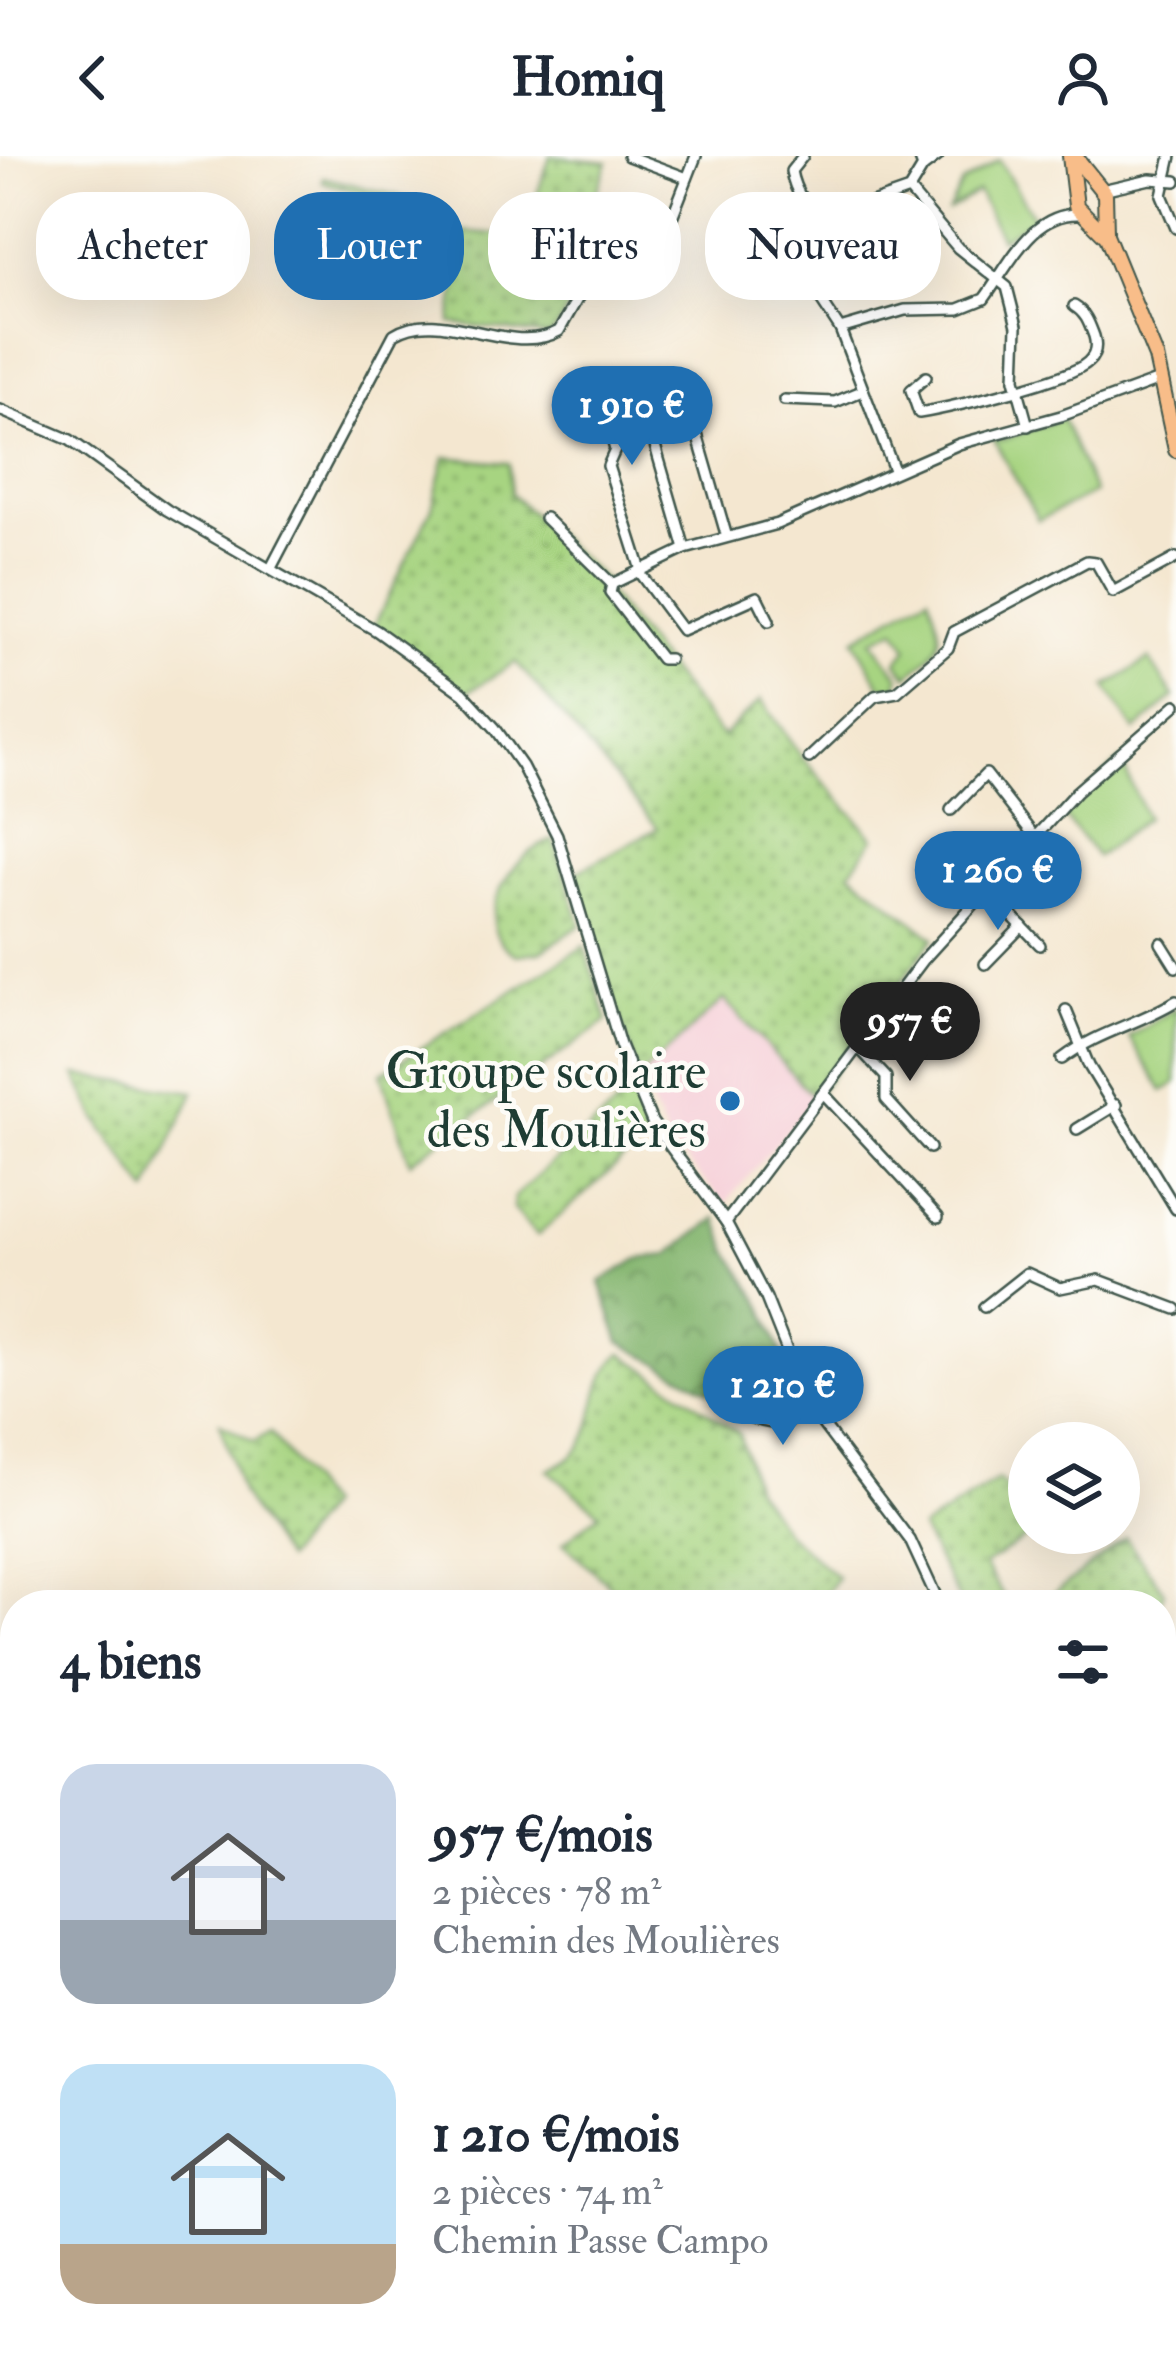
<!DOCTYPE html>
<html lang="fr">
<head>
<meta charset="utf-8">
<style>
  body { margin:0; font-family:"IM FELL Double Pica",serif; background:#f6f6f7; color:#1f2937; height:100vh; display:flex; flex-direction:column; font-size:45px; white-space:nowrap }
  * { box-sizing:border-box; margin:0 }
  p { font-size:39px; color:#747a83 }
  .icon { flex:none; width:66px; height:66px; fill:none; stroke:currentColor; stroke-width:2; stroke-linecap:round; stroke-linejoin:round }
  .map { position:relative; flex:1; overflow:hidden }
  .panel { position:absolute; left:0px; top:1434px; width:1176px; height:768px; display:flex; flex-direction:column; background:#fff; border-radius:48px 48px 0 0; box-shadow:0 12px 48px #0002 }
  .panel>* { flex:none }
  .guide { position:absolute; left:36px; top:36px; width:1104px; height:108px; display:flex; gap:24px }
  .buttons { position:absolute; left:1008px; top:1266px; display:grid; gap:24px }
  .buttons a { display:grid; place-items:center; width:132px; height:132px; border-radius:50%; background:#fff; box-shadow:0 12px 48px #0002; font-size:60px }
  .price { position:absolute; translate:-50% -102px; padding:0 27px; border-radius:42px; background:#1f6fb2; color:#fff; font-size:39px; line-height:78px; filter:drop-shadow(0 3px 6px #0008) }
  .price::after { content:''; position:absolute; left:50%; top:72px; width:36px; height:27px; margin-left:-18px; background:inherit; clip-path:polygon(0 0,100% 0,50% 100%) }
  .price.selected { background:#222; color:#fff }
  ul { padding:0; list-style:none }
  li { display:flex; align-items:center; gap:36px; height:300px; padding:0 60px }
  li span { display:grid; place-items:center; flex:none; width:336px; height:240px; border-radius:36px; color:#555 }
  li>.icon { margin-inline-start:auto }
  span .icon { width:144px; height:144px; fill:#fffc; stroke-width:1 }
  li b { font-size:51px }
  h2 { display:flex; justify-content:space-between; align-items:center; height:144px; padding:0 60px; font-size:51px }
  .chip { padding:0 42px; border-radius:48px; background:#fff; box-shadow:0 12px 48px #0002; font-size:42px; line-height:108px }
  .chip.selected { background:#1f6fb2; color:#fff }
  header { display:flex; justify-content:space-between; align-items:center; height:156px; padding:0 60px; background:#fff; font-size:54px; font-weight:800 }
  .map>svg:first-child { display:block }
  .built { fill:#f6cfd8 }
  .grass { fill:url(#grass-dots); stroke:#63885a; stroke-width:3 }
  .forest { fill:url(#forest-crowns); stroke:#527a52; stroke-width:3 }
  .garden { fill:#a7d481; stroke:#63885a; stroke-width:3 }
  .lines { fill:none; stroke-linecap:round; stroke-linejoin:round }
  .minor-casing { stroke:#3f564b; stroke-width:14 }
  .primary-casing { stroke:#3f564b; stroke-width:18 }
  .minor { stroke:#fff; stroke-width:9 }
  .primary { stroke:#f8bd89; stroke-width:14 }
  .poi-dot { fill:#1f6fb2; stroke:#fdfcf7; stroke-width:4.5 }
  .labels { text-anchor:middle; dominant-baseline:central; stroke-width:9; stroke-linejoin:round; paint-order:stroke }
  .poi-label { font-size:51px; fill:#1f3d34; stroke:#fdfcf7; text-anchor:end }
</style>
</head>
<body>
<header><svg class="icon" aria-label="back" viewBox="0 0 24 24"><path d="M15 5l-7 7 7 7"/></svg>Homiq<svg class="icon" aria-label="person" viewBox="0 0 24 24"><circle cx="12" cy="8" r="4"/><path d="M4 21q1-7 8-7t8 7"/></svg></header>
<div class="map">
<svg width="1176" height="2202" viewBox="0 0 1176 2202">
  <defs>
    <pattern id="grass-dots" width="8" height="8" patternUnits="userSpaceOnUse" patternTransform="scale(3)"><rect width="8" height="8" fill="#a7d481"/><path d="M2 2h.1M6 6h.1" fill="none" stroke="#87ad6a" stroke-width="1.8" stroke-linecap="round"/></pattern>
    <pattern id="forest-crowns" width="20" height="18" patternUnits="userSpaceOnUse" patternTransform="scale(3)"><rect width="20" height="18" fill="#85b66f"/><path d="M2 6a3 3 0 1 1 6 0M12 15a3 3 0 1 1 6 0" fill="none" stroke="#6c955c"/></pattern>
  </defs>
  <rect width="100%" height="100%" fill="#fdfcf7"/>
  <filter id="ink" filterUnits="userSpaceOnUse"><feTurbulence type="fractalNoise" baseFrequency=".00833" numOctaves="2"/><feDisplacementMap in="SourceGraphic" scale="24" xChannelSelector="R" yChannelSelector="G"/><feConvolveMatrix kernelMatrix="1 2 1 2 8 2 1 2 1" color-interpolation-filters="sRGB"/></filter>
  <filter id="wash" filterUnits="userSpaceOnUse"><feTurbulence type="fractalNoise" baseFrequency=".004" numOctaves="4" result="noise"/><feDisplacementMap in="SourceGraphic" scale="48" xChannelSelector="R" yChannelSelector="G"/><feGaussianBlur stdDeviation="2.7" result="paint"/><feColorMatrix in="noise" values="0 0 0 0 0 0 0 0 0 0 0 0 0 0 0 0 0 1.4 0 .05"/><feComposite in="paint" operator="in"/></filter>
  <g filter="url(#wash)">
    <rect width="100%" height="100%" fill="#f4e7d0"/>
    <polygon class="built" points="724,843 814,942 725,1048 668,985 639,921"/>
    <g class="grass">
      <path d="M550 0 608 6 574 100 595 108C571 128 571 161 548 180L451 167 464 79 420 75 423 54 322 26 323 21 430 48 433 58 458 75 523 80Z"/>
      <polygon points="445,301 509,307 511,338 606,426 607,437 722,581 761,544 802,601 874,682 850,716 934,782 814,942 724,843 639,921 573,718 658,672 516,506 466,537 374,470 432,352"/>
      <path d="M554 684 581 769 540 796 517 799C463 772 512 695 554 684Z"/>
      <polygon points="585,790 607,865 410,1006 381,917"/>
      <polygon points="76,919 194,936 148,1036 97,963"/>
      <polygon points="633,935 652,978 537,1080 513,1053 514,1041"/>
      <path d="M622 1197 739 1277 755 1332 786 1377 837 1421 819 1449H631L563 1387 600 1357 548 1314C613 1289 578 1236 622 1197Z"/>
      <polygon points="220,1267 254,1286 270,1276 326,1350 285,1404 242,1339"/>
      <polygon points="998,1324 1029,1351 1033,1377 984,1409 1009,1449 962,1449 921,1373"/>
      <polygon points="1126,1382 1164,1436 1159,1449 1039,1449"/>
    </g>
    <g class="forest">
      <polygon points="717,1062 728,1093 763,1151 803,1250 782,1265 745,1254 620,1186 600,1126 639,1103 668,1099"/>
      <polygon points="0,1689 15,1696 15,2187 1161,2187 1161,2016 1176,2028 1176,2202 35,2202 0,2185"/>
    </g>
    <g class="garden">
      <polygon points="999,4 1034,62 1001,83 978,36 949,54 962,28"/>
      <polygon points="1062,262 1094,337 1038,364 993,282 1003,284"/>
      <path d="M929 439C944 487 947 486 908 520L897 506 908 492 896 473 872 484 900 521 895 533 881 530 854 483Z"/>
      <polygon points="1149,503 1174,541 1135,575 1106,531"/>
      <polygon points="1121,604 1146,662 1097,701 1062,658"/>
      <polygon points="1176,852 1176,927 1163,935 1129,881"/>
    </g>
  </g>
  <g filter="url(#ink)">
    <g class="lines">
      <g class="minor-casing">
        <g id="minor">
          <polyline points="628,0 687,22"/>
          <path d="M803 0 791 15C794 33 807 56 823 64L909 34 923 11 919 0"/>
          <polyline points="1171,0 1162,39 1176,72"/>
          <polyline points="923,11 938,0"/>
          <polyline points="909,34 958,92 1007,131 1017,170 1015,223 1028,270"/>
          <polyline points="1102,34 1150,23 1176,25"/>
          <polyline points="857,56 864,71 891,94 891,106"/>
          <polyline points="806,121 840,173"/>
          <path d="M926 221 911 234 919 257C949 252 1069 224 1088 206 1096 199 1097 190 1094 180 1089 167 1086 157 1074 150"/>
          <polyline points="600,238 615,294 608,310 641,414"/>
          <polyline points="784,244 835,246 862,235"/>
          <polyline points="0,254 70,284 167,354 377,475 463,537 495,572 522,610 557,679 620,889 652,966 726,1066 766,1142 809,1250 910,1384 940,1449"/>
          <polyline points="645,255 685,393"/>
          <polyline points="693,264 726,378"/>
          <path d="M894 314 840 173 905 154 959 153 984 143C1010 108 1032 55 1081 58"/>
          <polyline points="545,362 612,428"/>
          <path d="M271 412 394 178C440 148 510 202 559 175L593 115 651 89 667 74 696 0"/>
          <polyline points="638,415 682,474 757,441 769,465"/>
          <polyline points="612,428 685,393 777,368 959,288 1061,260 1162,223"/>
          <polyline points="612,428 610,437 661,503 669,503"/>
          <polyline points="809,602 875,540 897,536 948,492 954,476 1087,405 1096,406 1113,436 1176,402"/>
          <polyline points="951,654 986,618 1035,681"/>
          <polyline points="987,734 1040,789"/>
          <polyline points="1161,787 1176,811"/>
          <polyline points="985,808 1022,770"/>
          <polyline points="1066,854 1089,910 1176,1053"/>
          <polyline points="859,892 886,921 886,943 930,992"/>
          <path d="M1062 903C1097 876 1139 868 1176 845"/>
          <polyline points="825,939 938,1061"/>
          <polyline points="1077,973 1116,949"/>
          <polyline points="726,1066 924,803 1076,636 1176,549"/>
          <polyline points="984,1151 1027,1117 1060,1132 1099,1124 1176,1153"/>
          <path d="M738 1257C767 1267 787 1277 809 1250"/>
          <polyline points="1161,1783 1176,1795"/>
        </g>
      </g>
      <g class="primary-casing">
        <g id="primary">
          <polyline points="1070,0 1076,50 1107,81 1156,201 1176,294"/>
          <polyline points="1076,2 1105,38 1106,76"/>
        </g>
      </g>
      <use href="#minor" class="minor"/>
      <use href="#primary" class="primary"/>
    </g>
  </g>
  <circle class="poi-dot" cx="730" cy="945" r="12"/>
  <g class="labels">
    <g class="poi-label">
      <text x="706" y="916">Groupe scolaire<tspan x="706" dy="59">des Moulières</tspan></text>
    </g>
  </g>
</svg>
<div class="buttons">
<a><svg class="icon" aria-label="layers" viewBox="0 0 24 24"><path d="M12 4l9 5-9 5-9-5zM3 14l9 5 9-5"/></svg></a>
</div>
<b class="price" style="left:632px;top:312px">1 910 €</b>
<b class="price" style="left:998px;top:777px">1 260 €</b>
<b class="price selected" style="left:910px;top:928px">957 €</b>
<b class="price" style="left:783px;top:1292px">1 210 €</b>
<div class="guide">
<a class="chip">Acheter</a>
<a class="chip selected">Louer</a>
<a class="chip">Filtres</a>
<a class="chip">Nouveau</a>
</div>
<section class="panel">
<h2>4 biens<svg class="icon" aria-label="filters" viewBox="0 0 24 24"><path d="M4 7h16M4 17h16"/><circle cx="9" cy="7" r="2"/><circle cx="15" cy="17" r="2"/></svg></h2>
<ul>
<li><span style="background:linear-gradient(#c9d6e8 65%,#9aa5b1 0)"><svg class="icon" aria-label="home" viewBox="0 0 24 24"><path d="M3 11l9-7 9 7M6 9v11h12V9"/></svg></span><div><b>957 €/mois</b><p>2 pièces · 78 m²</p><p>Chemin des Moulières</p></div></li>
<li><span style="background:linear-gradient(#bfe0f5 75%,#b9a48a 0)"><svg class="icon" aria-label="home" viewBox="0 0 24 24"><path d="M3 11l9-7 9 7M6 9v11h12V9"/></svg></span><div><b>1 210 €/mois</b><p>2 pièces · 74 m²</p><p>Chemin Passe Campo</p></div></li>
</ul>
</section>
</div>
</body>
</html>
